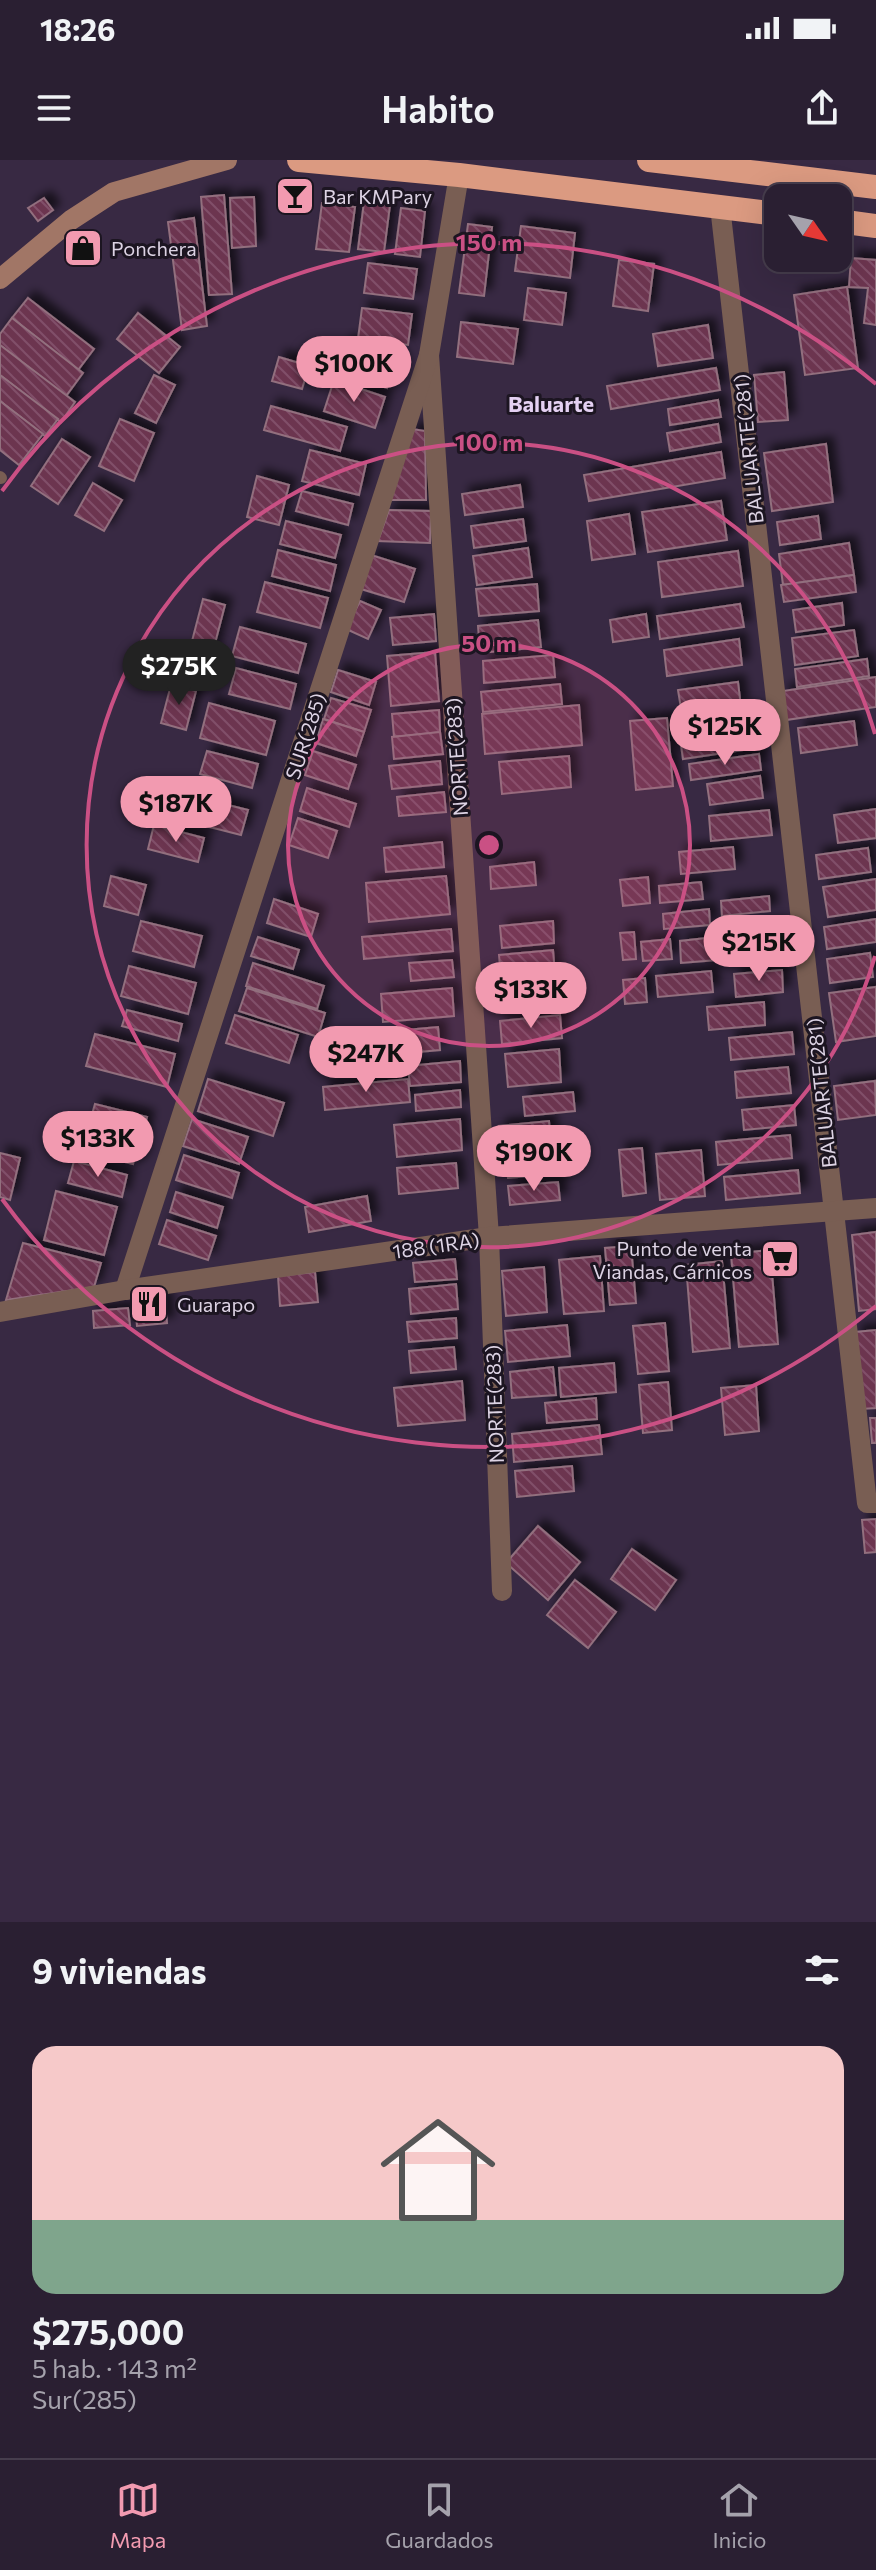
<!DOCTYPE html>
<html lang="es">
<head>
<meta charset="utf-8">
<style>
  body { margin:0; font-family:Commissioner,sans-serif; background:#362c3e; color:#f1f3f6; height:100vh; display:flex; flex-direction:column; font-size:30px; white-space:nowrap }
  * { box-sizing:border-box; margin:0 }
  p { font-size:26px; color:#a5a2ac }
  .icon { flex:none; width:44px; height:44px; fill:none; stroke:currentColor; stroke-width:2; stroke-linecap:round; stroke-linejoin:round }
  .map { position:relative; height:1762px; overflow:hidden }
  .panel { display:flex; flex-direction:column; background:#2a1f32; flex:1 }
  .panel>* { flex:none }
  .needle { width:52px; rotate:124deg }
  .tools { position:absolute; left:764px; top:24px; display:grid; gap:16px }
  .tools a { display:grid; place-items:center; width:88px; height:88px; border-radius:16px; background:#2a1f32; box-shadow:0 8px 32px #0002,0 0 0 2px #463d4d; font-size:40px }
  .price { position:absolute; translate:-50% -68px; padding:0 18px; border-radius:28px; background:#f29ab0; color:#111; font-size:26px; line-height:52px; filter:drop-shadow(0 2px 4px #0008) }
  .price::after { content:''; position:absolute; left:50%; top:48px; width:24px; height:18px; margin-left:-12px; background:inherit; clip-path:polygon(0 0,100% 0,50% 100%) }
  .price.current { background:#222; color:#fff }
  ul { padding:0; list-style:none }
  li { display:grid; align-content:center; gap:16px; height:424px; padding:0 32px }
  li+li { border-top:2px solid #463d4d }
  li span { display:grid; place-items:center; height:248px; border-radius:24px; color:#555 }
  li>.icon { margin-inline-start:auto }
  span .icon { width:144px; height:144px; fill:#fffc; stroke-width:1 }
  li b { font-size:34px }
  h2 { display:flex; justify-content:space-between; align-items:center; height:96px; padding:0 32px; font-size:34px }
  .status { display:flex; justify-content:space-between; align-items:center; height:56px; padding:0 40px; background:#2a1f32; direction:ltr }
  .status svg { height:22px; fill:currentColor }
  header { display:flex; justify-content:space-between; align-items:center; height:104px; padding:0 32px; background:#2a1f32; font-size:36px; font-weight:600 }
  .tabs { display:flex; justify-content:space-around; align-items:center; height:112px; border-top:2px solid #463d4d; background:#2a1f32; font-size:22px; color:#a5a2ac }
  .tabs a { display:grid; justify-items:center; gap:4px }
  .tabs .current { color:#f29ab0 }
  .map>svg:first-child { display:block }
  .building { fill:url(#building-back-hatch); stroke:#926f7e; stroke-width:2; filter:url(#shadow) }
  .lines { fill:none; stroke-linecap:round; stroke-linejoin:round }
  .lane { stroke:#795e53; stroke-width:12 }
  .street { stroke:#795e53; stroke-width:20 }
  .secondary { stroke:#a17666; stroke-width:20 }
  .highway { stroke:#db9a81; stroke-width:24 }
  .ring { fill:none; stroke:#ca5084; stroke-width:4 }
  .labels { text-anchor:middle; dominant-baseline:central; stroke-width:6; stroke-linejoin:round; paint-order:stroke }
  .poi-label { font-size:20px; fill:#ddd3e4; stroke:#1c1521; text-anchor:start }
  .street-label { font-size:20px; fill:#ddd3e4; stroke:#1c1521 }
  .neighbourhood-label { font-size:22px; font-weight:bold; fill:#e4d0f2; stroke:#1c1521 }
  .centre { fill:#ca5084; stroke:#1c1521; stroke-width:4 }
  .ring-label { font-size:24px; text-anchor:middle; font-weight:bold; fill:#ca5084; stroke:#1c1521; stroke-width:6; stroke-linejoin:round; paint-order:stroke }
</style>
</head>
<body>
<div class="status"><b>18:26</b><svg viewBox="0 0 49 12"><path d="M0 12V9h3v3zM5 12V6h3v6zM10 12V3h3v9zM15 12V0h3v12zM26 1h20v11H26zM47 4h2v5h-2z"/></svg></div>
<header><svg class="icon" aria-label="menu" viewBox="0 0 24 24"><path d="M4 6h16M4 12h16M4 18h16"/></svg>Habito<svg class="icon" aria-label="share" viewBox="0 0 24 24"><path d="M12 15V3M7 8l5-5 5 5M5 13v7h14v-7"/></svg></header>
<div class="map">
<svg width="876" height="1762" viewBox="0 0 876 1762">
  <defs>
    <pattern id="building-back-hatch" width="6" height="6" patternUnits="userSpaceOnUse" patternTransform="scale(2)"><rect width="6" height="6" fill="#6c3450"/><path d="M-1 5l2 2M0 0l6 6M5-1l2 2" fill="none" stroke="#815069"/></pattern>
    <filter id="shadow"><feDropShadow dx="7" dy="-7" stdDeviation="4" flood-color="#0009"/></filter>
  </defs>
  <rect width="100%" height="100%" fill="#382943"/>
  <g class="building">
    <polygon points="224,35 232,134 209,135 201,37"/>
    <polygon points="254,37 256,86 232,88 230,38"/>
    <polygon points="44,38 53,50 38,61 28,48"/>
    <polygon points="364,42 390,45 384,92 358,89"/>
    <polygon points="322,43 355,47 349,92 316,89"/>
    <polygon points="401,48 425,51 420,97 395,94"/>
    <polygon points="194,58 207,166 182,170 168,62"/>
    <polygon points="468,64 492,67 484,136 459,133"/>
    <polygon points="521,66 575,73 570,118 515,111"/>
    <polygon points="851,98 876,100 876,165 864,163 868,128 849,127"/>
    <polygon points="619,100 654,104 648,151 613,146"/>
    <polygon points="368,103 417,109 413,139 364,133"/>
    <polygon points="847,127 858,208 805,215 794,135"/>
    <polygon points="528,128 566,133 562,165 524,160"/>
    <polygon points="28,138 94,189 78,210 12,158"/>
    <polygon points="362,148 412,154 408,185 358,179"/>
    <polygon points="138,153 180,187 159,213 117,179"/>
    <polygon points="12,158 83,213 66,236 0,185 0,174"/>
    <polygon points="461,162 518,169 513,204 457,197"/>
    <polygon points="708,165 713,198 658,206 653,174"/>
    <polygon points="346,182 397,199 387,228 336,211"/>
    <polygon points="0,185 75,242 61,262 0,215"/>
    <polygon points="279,197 309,206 302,229 272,221"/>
    <polygon points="716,208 720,230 611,249 607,226"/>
    <polygon points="784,212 788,260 758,262 754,215"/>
    <polygon points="0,215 58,259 45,276 0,241"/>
    <polygon points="154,215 175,225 156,263 135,253"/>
    <polygon points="334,220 385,237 375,268 324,251"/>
    <polygon points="718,240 721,257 670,265 668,249"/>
    <polygon points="0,241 43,274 19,305 0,290"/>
    <polygon points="271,246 347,267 340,291 264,270"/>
    <polygon points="120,259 154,273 134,321 99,306"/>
    <polygon points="718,264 721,282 670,291 667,273"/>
    <polygon points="412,269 425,271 426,340 388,340"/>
    <polygon points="62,279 90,297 58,344 31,326"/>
    <polygon points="826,284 833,342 772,351 764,293"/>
    <polygon points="310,290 366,304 359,335 302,321"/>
    <polygon points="721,292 725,318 589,341 584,315"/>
    <polygon points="257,316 289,325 279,365 247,357"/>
    <polygon points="93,323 122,340 104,371 75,355"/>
    <polygon points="520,325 523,347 465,355 462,334"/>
    <polygon points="302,331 353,344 348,365 296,351"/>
    <polygon points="721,341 727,380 648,392 642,352"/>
    <polygon points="389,350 431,351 430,383 378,381"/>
    <polygon points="629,354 635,394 592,400 587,361"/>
    <polygon points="818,356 821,379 780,385 777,362"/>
    <polygon points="523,359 526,381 474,388 471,366"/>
    <polygon points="286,361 341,375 335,398 280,384"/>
    <polygon points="849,383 854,415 783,425 779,394"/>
    <polygon points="528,388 532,417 477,425 473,396"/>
    <polygon points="278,390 336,405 330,431 272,416"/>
    <polygon points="738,391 743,426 662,437 658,402"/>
    <polygon points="371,395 415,409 404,442 361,429"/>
    <polygon points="854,415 856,432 784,442 781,425"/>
    <polygon points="265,422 328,438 320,468 257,452"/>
    <polygon points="537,424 539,451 479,456 476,429"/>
    <polygon points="203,439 225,445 213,491 191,485"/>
    <polygon points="360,441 381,450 368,479 346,469"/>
    <polygon points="842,443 844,465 796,472 793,450"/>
    <polygon points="740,444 744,467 660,479 657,456"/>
    <polygon points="434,454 436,481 393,485 390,458"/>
    <polygon points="646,454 649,477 613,482 610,460"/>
    <polygon points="538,460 541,487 480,493 478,466"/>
    <polygon points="240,467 306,484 298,513 232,496"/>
    <polygon points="854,470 858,496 795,505 792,478"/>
    <polygon points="739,479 742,505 667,516 664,490"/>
    <polygon points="435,492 439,541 391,546 387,496"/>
    <polygon points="553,495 555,517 484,523 483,501"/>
    <polygon points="867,499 869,516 797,527 795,509"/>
    <polygon points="236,508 296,524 290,549 229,534"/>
    <polygon points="338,510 376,522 369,545 331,532"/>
    <polygon points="876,517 876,547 786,560 783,531"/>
    <polygon points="738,522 741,547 682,555 678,530"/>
    <polygon points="560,524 562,544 483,552 481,532"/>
    <polygon points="171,525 196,531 186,570 161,563"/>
    <polygon points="331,538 371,550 364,572 324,559"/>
    <polygon points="209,543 275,561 266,595 200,578"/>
    <polygon points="579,545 582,585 485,594 482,554"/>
    <polygon points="439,550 440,572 394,577 392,554"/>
    <polygon points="752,552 757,588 683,599 678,563"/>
    <polygon points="667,558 673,626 636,630 630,561"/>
    <polygon points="323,559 364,572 356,596 316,583"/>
    <polygon points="854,561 857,585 801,593 798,568"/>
    <polygon points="440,572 443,594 394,599 392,577"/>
    <polygon points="207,591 258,604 252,628 200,614"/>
    <polygon points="313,591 356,605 348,629 305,615"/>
    <polygon points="759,594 761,610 691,620 689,604"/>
    <polygon points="569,596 571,627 502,634 499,602"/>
    <polygon points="440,601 442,624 392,629 389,606"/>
    <polygon points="760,616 763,638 710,645 707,624"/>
    <polygon points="307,628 356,644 349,667 300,651"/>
    <polygon points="444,632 446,652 399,656 397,637"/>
    <polygon points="196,637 248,650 241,675 190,662"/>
    <polygon points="876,649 876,678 838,683 834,655"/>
    <polygon points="769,650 772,675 711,681 709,656"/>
    <polygon points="298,658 337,671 328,698 289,685"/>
    <polygon points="154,665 204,678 198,702 148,689"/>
    <polygon points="442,682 444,707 386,712 384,688"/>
    <polygon points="733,687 735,709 681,714 679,692"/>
    <polygon points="868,688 871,712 819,719 816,695"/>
    <polygon points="534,702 536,725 491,729 490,707"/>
    <polygon points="111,716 146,725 138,755 104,746"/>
    <polygon points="446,716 450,754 369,762 366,723"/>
    <polygon points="648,717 650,743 623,746 620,720"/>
    <polygon points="876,719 876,750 828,757 823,727"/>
    <polygon points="701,722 703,739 660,743 659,726"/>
    <polygon points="769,736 770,751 722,756 721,741"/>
    <polygon points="274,739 318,754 311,777 267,763"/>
    <polygon points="709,749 710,765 664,769 663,754"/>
    <polygon points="876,759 876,782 827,789 824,767"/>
    <polygon points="141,761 202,776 194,807 133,791"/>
    <polygon points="553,761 554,783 502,788 500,766"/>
    <polygon points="778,766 780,795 725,800 722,771"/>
    <polygon points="451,769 453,791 364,799 362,777"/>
    <polygon points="634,772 636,799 623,800 620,773"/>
    <polygon points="258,777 299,790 293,809 251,796"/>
    <polygon points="715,777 717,800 681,803 680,781"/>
    <polygon points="670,779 672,799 643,801 641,782"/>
    <polygon points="553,790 555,814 501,819 499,795"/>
    <polygon points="870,793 873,817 830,823 827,799"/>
    <polygon points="452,800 454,817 411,821 409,803"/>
    <polygon points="253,803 324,826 317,849 246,826"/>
    <polygon points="129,806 196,823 188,854 121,836"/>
    <polygon points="782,810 783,832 736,837 734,814"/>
    <polygon points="711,811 713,832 658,837 656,816"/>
    <polygon points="645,818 647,842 625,844 623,820"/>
    <polygon points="557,822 559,847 502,852 500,827"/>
    <polygon points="876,827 876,876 836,882 829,833"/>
    <polygon points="247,828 325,853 318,877 239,851"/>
    <polygon points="452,828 454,856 383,862 381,834"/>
    <polygon points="764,842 765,865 709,870 707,847"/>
    <polygon points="127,850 182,864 178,881 122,866"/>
    <polygon points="235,855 298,875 289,903 226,883"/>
    <polygon points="560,855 562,878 502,884 500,861"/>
    <polygon points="438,867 440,890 397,894 395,871"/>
    <polygon points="792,872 794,894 731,900 729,878"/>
    <polygon points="95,874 175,894 167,927 86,906"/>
    <polygon points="559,889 561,922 508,927 505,894"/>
    <polygon points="460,901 461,922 410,926 408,906"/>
    <polygon points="788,907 791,933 737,938 735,912"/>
    <polygon points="208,919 284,943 273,976 198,951"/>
    <polygon points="408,919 410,942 325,950 323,927"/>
    <polygon points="875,921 876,955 838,960 834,926"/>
    <polygon points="460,930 461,947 416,951 415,935"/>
    <polygon points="573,932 575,951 525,956 523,937"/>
    <polygon points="95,944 147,957 142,979 89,965"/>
    <polygon points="794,945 796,965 744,970 742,950"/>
    <polygon points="192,959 248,977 239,1004 183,986"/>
    <polygon points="460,959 462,990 397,997 394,965"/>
    <polygon points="549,961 551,986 501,991 499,966"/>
    <polygon points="91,973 139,985 133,1004 85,992"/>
    <polygon points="790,975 792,998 718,1005 716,982"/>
    <polygon points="642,988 646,1033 623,1036 619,990"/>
    <polygon points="701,990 705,1036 660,1040 656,994"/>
    <polygon points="0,993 20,998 10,1040 0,1037"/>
    <polygon points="550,993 552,1014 508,1018 506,998"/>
    <polygon points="184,995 239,1013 232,1038 176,1020"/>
    <polygon points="74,1001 127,1015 122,1037 68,1023"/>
    <polygon points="456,1003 458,1028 399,1034 397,1008"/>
    <polygon points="798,1010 800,1033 726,1040 724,1017"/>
    <polygon points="558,1022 560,1040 510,1045 508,1026"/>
    <polygon points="56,1031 117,1047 104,1095 44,1080"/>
    <polygon points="176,1032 223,1047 217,1068 170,1052"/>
    <polygon points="367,1036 371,1061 309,1072 305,1047"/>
    <polygon points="167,1060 216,1076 208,1100 159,1084"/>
    <polygon points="876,1072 876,1149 859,1151 852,1075"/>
    <polygon points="23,1083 101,1103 94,1127 6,1140"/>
    <polygon points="631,1086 636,1143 610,1145 605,1088"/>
    <polygon points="770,1090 778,1184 739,1187 731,1094"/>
    <polygon points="600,1096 604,1151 564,1154 559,1100"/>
    <polygon points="455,1099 457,1119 415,1122 413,1103"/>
    <polygon points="722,1101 730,1188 693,1192 686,1105"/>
    <polygon points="544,1107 547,1152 506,1156 502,1111"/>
    <polygon points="315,1112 318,1142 280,1146 278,1116"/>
    <polygon points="456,1124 458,1149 411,1154 409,1129"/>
    <polygon points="165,1138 167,1163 137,1166 135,1141"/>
    <polygon points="128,1148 130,1165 94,1168 93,1151"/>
    <polygon points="456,1158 457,1178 409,1182 407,1162"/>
    <polygon points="665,1163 669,1211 638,1214 633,1166"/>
    <polygon points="567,1165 570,1196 508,1202 505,1171"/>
    <polygon points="876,1170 876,1248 861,1249 855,1172"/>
    <polygon points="454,1187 456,1209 411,1213 409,1191"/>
    <polygon points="614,1203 616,1232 561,1237 559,1208"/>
    <polygon points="553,1207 556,1235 512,1238 510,1212"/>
    <polygon points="462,1221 465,1260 398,1266 394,1228"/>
    <polygon points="668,1222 672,1270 643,1273 639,1225"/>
    <polygon points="756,1225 759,1271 725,1275 721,1228"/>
    <polygon points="596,1238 597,1259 547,1263 545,1243"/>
    <polygon points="870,1258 876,1258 876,1283 872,1283"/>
    <polygon points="599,1265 602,1294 514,1302 512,1274"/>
    <polygon points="572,1306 574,1331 517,1337 515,1311"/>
    <polygon points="876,1359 876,1392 865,1393 862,1360"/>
    <polygon points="538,1366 580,1402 548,1440 506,1403"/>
    <polygon points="632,1389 676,1420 655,1450 611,1419"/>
    <polygon points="575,1420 616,1452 588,1488 547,1455"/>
  </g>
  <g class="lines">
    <polyline class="lane" points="0,317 1,318"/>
    <g class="street">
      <polyline points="720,46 867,1343 876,1343"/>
      <polyline points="429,195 489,1077 502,1431"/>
      <polyline points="125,1130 429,195 459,15"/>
      <polyline points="0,1152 125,1130 489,1077 876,1048"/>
    </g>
    <polyline class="secondary" points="0,119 71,60 114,32 227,0"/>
    <g class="highway">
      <polyline points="299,0 459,15 778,54"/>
      <polyline points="649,0 876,27"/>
      <polyline points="838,61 876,66"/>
    </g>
  </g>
  <circle cx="489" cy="685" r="201" fill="#ca5084" fill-opacity=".12"/>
  <g class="ring">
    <circle cx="489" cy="685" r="201"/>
    <path d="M875 796A402 402 0 1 1 875 574"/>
    <path d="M876 1146A602 602 0 0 1 2 1039M2 331A602 602 0 0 1 876 224"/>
  </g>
  <defs>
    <g id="bar-square" transform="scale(2)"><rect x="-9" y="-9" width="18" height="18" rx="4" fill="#f29ab0" stroke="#1c1521"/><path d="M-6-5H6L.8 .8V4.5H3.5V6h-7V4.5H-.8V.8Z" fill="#111"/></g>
    <g id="shop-square" transform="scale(2)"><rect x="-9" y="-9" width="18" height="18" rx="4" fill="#f29ab0" stroke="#1c1521"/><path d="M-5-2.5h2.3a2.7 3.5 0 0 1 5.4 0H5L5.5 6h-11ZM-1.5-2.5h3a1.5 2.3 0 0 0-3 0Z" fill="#111"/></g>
    <g id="supermarket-square" transform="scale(2)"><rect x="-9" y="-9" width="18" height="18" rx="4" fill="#f29ab0" stroke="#1c1521"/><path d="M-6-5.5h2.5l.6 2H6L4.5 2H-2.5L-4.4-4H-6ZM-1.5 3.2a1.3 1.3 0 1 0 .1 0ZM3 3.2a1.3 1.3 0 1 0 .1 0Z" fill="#111"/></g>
    <g id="restaurant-square" transform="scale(2)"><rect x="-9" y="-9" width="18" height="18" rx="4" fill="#f29ab0" stroke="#1c1521"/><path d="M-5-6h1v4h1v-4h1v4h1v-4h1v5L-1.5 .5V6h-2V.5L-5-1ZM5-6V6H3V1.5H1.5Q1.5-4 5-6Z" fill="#111"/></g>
  </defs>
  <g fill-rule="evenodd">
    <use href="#bar-square" x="295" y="36"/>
    <use href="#shop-square" x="83" y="88"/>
    <use href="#supermarket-square" x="780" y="1099"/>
    <use href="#restaurant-square" x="149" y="1144"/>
  </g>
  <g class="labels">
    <g class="poi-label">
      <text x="323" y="36">Bar KMPary</text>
      <text x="111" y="88">Ponchera</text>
      <text x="752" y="1088" text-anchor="end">Punto de venta<tspan x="752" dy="23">Viandas, Cárnicos</tspan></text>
      <text x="177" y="1144">Guarapo</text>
    </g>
    <g class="street-label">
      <text transform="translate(748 289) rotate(-96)">BALUARTE(281)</text>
      <text transform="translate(305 576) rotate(-72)">SUR(285)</text>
      <text transform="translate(456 597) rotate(-94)">NORTE(283)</text>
      <text transform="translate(821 933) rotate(-96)">BALUARTE(281)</text>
      <text transform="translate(436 1085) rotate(-8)">188 (1RA)</text>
      <text transform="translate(494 1244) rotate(-92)">NORTE(283)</text>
    </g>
    <g class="neighbourhood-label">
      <text x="551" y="243">Baluarte</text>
    </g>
  </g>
  <circle cx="489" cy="685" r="12" class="centre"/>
  <g class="ring-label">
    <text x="489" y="91">150 m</text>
    <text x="489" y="291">100 m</text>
    <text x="489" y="492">50 m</text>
  </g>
</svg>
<div class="tools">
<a><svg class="needle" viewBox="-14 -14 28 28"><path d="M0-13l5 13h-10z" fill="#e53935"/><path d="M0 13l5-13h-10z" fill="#a5a2ac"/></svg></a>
</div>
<b class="price" style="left:354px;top:244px">$100K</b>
<b class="price current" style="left:179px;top:547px">$275K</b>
<b class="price" style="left:725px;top:607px">$125K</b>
<b class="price" style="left:176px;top:684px">$187K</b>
<b class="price" style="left:759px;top:823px">$215K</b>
<b class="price" style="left:531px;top:870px">$133K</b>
<b class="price" style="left:366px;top:934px">$247K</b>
<b class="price" style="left:98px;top:1019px">$133K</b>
<b class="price" style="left:534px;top:1033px">$190K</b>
</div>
<section class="panel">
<h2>9 viviendas<svg class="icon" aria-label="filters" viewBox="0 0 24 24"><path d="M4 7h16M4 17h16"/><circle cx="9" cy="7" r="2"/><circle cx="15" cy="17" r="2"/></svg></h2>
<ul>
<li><span style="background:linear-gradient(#f6c9c9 70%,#7fa58c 0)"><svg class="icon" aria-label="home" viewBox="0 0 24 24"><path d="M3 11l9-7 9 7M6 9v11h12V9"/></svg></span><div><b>$275,000</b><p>5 hab. · 143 m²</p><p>Sur(285)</p></div></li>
</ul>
</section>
<nav class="tabs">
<a class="current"><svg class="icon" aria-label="map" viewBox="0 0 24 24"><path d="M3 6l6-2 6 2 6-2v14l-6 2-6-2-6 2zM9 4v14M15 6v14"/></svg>Mapa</a>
<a><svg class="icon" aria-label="saved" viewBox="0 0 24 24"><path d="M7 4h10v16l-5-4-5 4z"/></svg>Guardados</a>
<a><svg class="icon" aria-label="home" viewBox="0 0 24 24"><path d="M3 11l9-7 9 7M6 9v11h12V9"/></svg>Inicio</a>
</nav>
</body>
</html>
